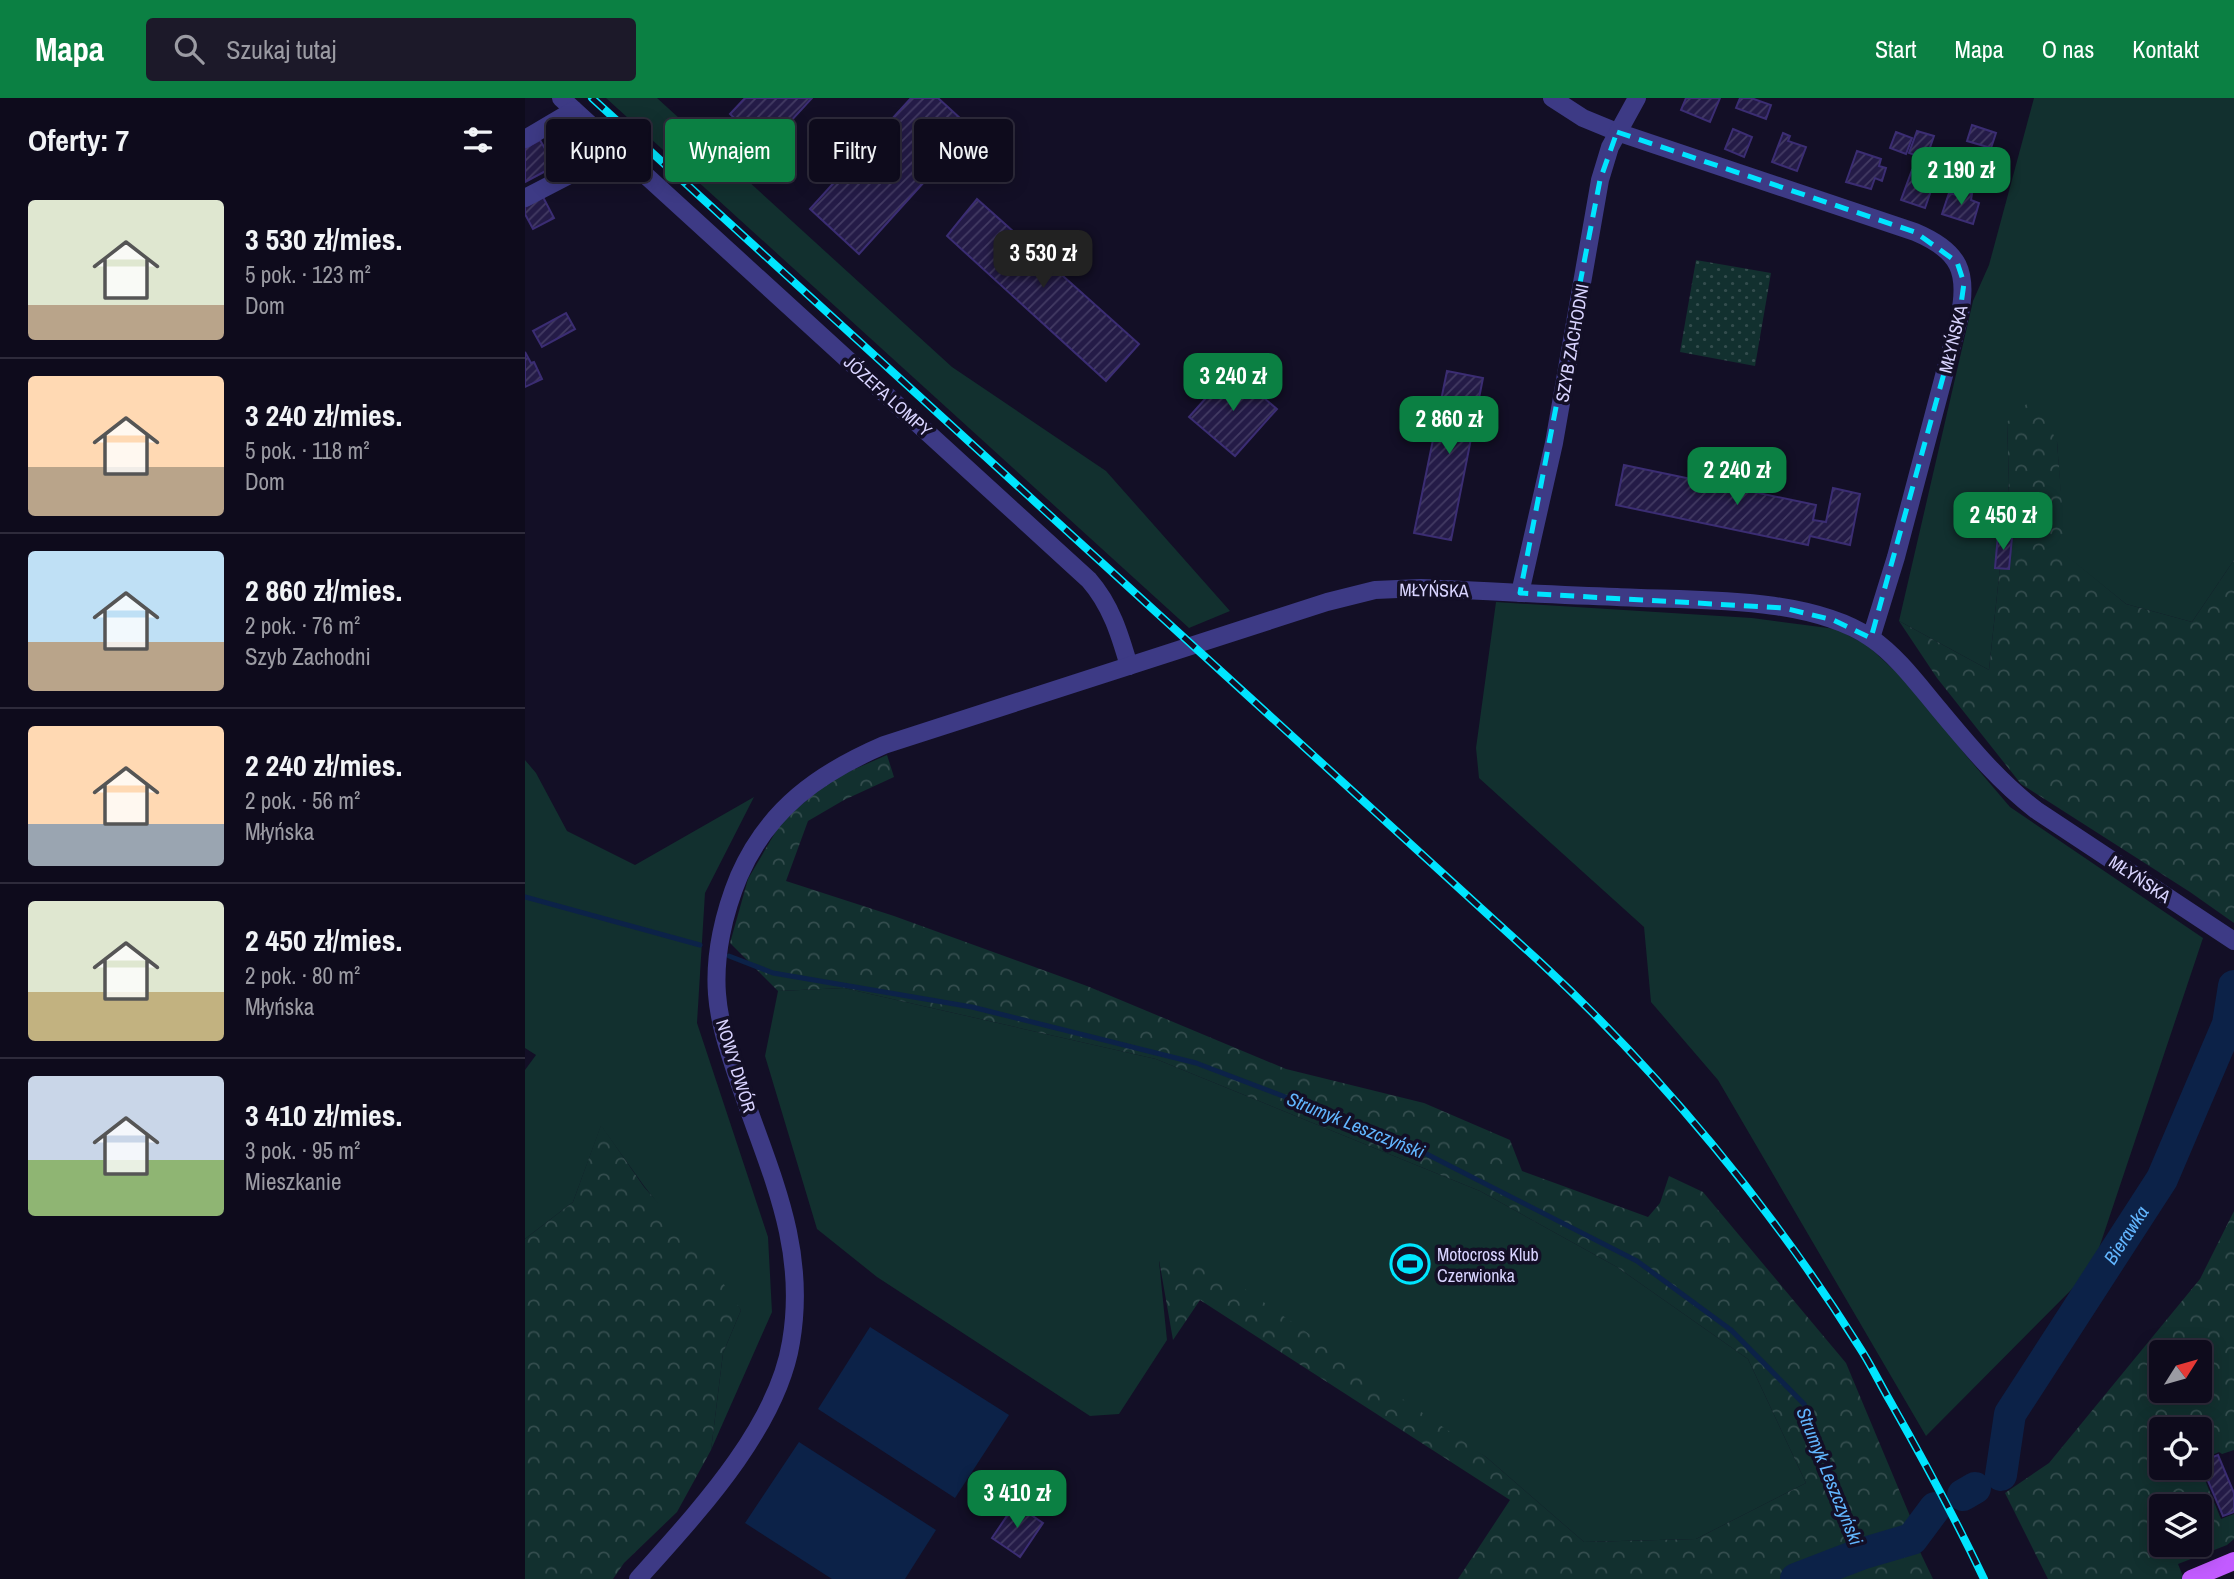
<!DOCTYPE html>
<html lang="pl">
<head>
<meta charset="utf-8">
<style>
  body { margin:0; font-family:"Archivo Narrow",sans-serif; background:#1c1929; color:#f1f3f6; height:100vh; display:flex; flex-direction:column; font-size:26px; white-space:nowrap }
  * { box-sizing:border-box; margin:0 }
  p { font-size:23px; color:#9b9ba3 }
  .icon { flex:none; width:38px; height:38px; fill:none; stroke:currentColor; stroke-width:2; stroke-linecap:round; stroke-linejoin:round }
  .map { position:relative; flex:1; overflow:hidden }
  .drawer { display:flex; flex-direction:column; background:#0e0b1c; width:525px }
  .drawer>* { flex:none }
  .hud { position:absolute; left:21px; top:21px; width:665px; height:63px; display:flex; gap:14px }
  .needle { width:46px; rotate:53deg }
  .buttons { position:absolute; left:1624px; top:1242px; display:grid; gap:14px }
  .buttons a { display:grid; place-items:center; width:63px; height:63px; border-radius:7px; background:#0e0b1c; box-shadow:0 4px 18px #0003,0 0 0 2px #2e2b3b; font-size:35px }
  .price { position:absolute; translate:-50% -60px; padding:0 16px; border-radius:14px; background:#0b8043; color:#fff; font-size:23px; line-height:46px; filter:drop-shadow(0 2px 4px #0008) }
  .price::after { content:''; position:absolute; left:50%; top:42px; width:21px; height:16px; margin-left:-10px; background:inherit; clip-path:polygon(0 0,100% 0,50% 100%) }
  .price.active { background:#222; color:#fff }
  ul { padding:0; list-style:none }
  li { display:flex; align-items:center; gap:21px; height:175px; padding:0 28px }
  li+li { border-top:2px solid #2e2b3b }
  li span { display:grid; place-items:center; flex:none; width:196px; height:140px; border-radius:7px; color:#555 }
  li>.icon { margin-inline-start:auto }
  span .icon { width:84px; height:84px; fill:#fffc; stroke-width:1 }
  li b { font-size:30px }
  h2 { display:flex; justify-content:space-between; align-items:center; height:84px; padding:0 28px; font-size:30px }
  .tag { padding:0 24px; border-radius:7px; background:#0e0b1c; box-shadow:0 4px 18px #0003,0 0 0 2px #2e2b3b; font-size:24px; line-height:63px }
  .tag.active { background:#0b8043; color:#fff }
  header { display:flex; align-items:center; gap:42px; box-sizing:border-box; height:98px; padding:0 35px; background:#0b8043; color:#fff }
  header strong { font-size:33px }
  nav { display:flex; gap:38px; margin-inline-start:auto; font-size:24px }
  .search { width:490px; height:63px; background:#1c1929; display:flex; align-items:center; gap:18px; box-sizing:border-box; padding:0 24px; border-radius:7px; color:#9b9ba3; font-size:26px }
  main { display:flex; flex:1; min-height:0 }
  .map>svg:first-child { display:block }
  .grass { fill:#12302f }
  .forest { fill:url(#forest-crowns); fill-rule:evenodd }
  .park { fill:url(#park-dots) }
  .water { fill:#0c2248 }
  .lines { fill:none; stroke-linecap:round; stroke-linejoin:round }
  .stream { stroke:#0c2248; stroke-width:5 }
  .river { stroke:#0c2248; stroke-width:32 }
  .building { fill:url(#building-hatch); stroke:#3b2d73; stroke-width:2 }
  .minor { stroke:#3d3a85; stroke-width:18 }
  .major { stroke:#c25bff; stroke-width:18 }
  .rail-casing { stroke:#00e5ff; stroke-width:8 }
  .rail { stroke:#130f26; stroke-width:5; stroke-dasharray:16; stroke-linecap:butt }
  .marked { fill:none; stroke:#00e5ff; stroke-width:5; stroke-dasharray:14 9; stroke-linejoin:round }
  .labels { text-anchor:middle; dominant-baseline:central; stroke-width:7; stroke-linejoin:round; paint-order:stroke }
  .street-label { font-size:18px; fill:#d9d4ff; stroke:#130f26 }
  .poi-label { font-size:18px; fill:#d9d4ff; stroke:#130f26; text-anchor:start }
  .water-label { font-size:19px; font-style:italic; fill:#62b6ff; stroke:#130f26 }
</style>
</head>
<body>
<header>
<strong>Mapa</strong>
<div class="search"><svg class="icon" aria-label="search" viewBox="0 0 24 24"><circle cx="10" cy="10" r="6"/><path d="M15 15l6 6"/></svg>Szukaj tutaj</div>
<nav><a>Start</a><a>Mapa</a><a>O nas</a><a>Kontakt</a></nav>
</header>
<main>
<section class="drawer">
<h2>Oferty: 7<svg class="icon" aria-label="filters" viewBox="0 0 24 24"><path d="M4 7h16M4 17h16"/><circle cx="9" cy="7" r="2"/><circle cx="15" cy="17" r="2"/></svg></h2>
<ul>
<li><span style="background:linear-gradient(#dfe7d0 75%,#b9a48a 0)"><svg class="icon" aria-label="home" viewBox="0 0 24 24"><path d="M3 11l9-7 9 7M6 9v11h12V9"/></svg></span><div><b>3 530 zł/mies.</b><p>5 pok. · 123 m²</p><p>Dom</p></div></li>
<li><span style="background:linear-gradient(#ffd9b3 65%,#b9a48a 0)"><svg class="icon" aria-label="home" viewBox="0 0 24 24"><path d="M3 11l9-7 9 7M6 9v11h12V9"/></svg></span><div><b>3 240 zł/mies.</b><p>5 pok. · 118 m²</p><p>Dom</p></div></li>
<li><span style="background:linear-gradient(#bfe0f5 65%,#b9a48a 0)"><svg class="icon" aria-label="home" viewBox="0 0 24 24"><path d="M3 11l9-7 9 7M6 9v11h12V9"/></svg></span><div><b>2 860 zł/mies.</b><p>2 pok. · 76 m²</p><p>Szyb Zachodni</p></div></li>
<li><span style="background:linear-gradient(#ffd9b3 70%,#9aa5b1 0)"><svg class="icon" aria-label="home" viewBox="0 0 24 24"><path d="M3 11l9-7 9 7M6 9v11h12V9"/></svg></span><div><b>2 240 zł/mies.</b><p>2 pok. · 56 m²</p><p>Młyńska</p></div></li>
<li><span style="background:linear-gradient(#dfe7d0 65%,#c2b280 0)"><svg class="icon" aria-label="home" viewBox="0 0 24 24"><path d="M3 11l9-7 9 7M6 9v11h12V9"/></svg></span><div><b>2 450 zł/mies.</b><p>2 pok. · 80 m²</p><p>Młyńska</p></div></li>
<li><span style="background:linear-gradient(#c9d6e8 60%,#8fb573 0)"><svg class="icon" aria-label="home" viewBox="0 0 24 24"><path d="M3 11l9-7 9 7M6 9v11h12V9"/></svg></span><div><b>3 410 zł/mies.</b><p>3 pok. · 95 m²</p><p>Mieszkanie</p></div></li>
</ul>
</section>
<div class="map">
<svg width="1709" height="1481" viewBox="0 0 1709 1481">
  <defs>
    <pattern id="forest-crowns" width="20" height="18" patternUnits="userSpaceOnUse" patternTransform="scale(1.75)"><rect width="20" height="18" fill="#12302f"/><path d="M2 6a3 3 0 1 1 6 0M12 15a3 3 0 1 1 6 0" fill="none" stroke="#344d4e"/></pattern>
    <pattern id="park-dots" width="8" height="8" patternUnits="userSpaceOnUse" patternTransform="scale(1.75)"><rect width="8" height="8" fill="#12302f"/><path d="M2 2h.1M6 6h.1" fill="none" stroke="#344d4e" stroke-width="1.8" stroke-linecap="round"/></pattern>
    <pattern id="building-hatch" width="6" height="6" patternUnits="userSpaceOnUse" patternTransform="scale(1.75)"><rect width="6" height="6" fill="#241b47"/><path d="M-1 1l2-2M0 6l6-6M5 7l2-2" fill="none" stroke="#433b63"/></pattern>
  </defs>
  <rect width="100%" height="100%" fill="#130f26"/>
  <g class="grass">
    <polygon points="81,0 132,0 427,269 581,373 705,513 664,530"/>
    <polygon points="1509,0 1709,0 1709,462 1667,524 1601,506 1540,457 1532,344 1482,324 1484,385 1464,572 1374,523 1448,203 1464,167"/>
    <polygon points="971,504 1227,520 1311,531 1342,547 1397,598 1439,655 1485,709 1678,840 1567,1171 1401,1338 1193,982 1126,904 1119,829 954,680 951,650"/>
    <polygon points="0,662 11,675 42,733 110,767 229,699 180,795 172,925 243,1139 247,1214 186,1352 198,1255 216,1212 119,1088 76,1028 48,1104 0,1141 0,972 11,957 0,950"/>
    <polygon points="319,890 631,961 955,1093 1092,1169 1223,1261 1281,1385 1171,1441 1059,1444 961,1359 634,1163 642,1242 594,1316 565,1318 352,1179 292,1131 240,958 253,893"/>
  </g>
  <g class="forest">
    <polygon points="1510,298 1532,344 1541,457 1601,506 1667,524 1709,462 1709,825 1665,794 1496,686 1412,580 1374,523 1464,572 1484,385 1482,324"/>
    <polygon points="362,657 369,679 319,702 283,723 261,783 369,818 562,888 761,971 899,1005 985,1042 997,1073 1123,1119 1135,1105 1144,1078 1178,1094 1321,1265 1385,1418 1385,1433 1408,1481 933,1481 985,1402 675,1202 648,1242 634,1162 678,1162 961,1359 1059,1444 1171,1441 1281,1385 1223,1261 1092,1169 955,1093 631,961 319,890 253,893 205,845 223,781 257,723 307,681"/>
    <polygon points="76,1027 119,1089 181,1159 216,1212 198,1255 186,1352 152,1414 99,1465 88,1481 0,1481 0,1141 48,1104"/>
    <path d="M1709 1113V1352L1697 1356 1694 1354 1675 1362V1332H1636V1370H1675L1696 1421 1709 1416V1441L1702 1447 1653 1466 1659 1481H1523L1480 1395 1524 1365 1675 1181ZM1636 1255H1675V1293H1636ZM1636 1409H1675V1447H1636Z"/>
  </g>
  <polygon class="park" points="1171,162 1246,175 1230,268 1155,254"/>
  <g class="water">
    <polygon points="345,1229 484,1317 430,1400 293,1311"/>
    <polygon points="274,1344 411,1432 380,1481 307,1481 220,1425"/>
  </g>
  <g class="lines">
    <g class="stream">
      <polyline points="0,799 175,847"/>
      <polyline points="204,858 248,875 447,909 671,965 874,1042 1112,1163 1206,1232 1279,1306 1336,1456"/>
    </g>
    <g class="river">
      <path id="s1" d="M1476 1377 1485 1316 1637 1081 1703 926 1709 888"/>
      <polyline points="1438,1397 1450,1390"/>
      <polyline points="1271,1481 1336,1456 1387,1441 1410,1410"/>
    </g>
  </g>
  <g class="building">
    <polygon points="220,0 287,0 241,50 205,16"/>
    <polygon points="386,0 413,0 447,31 334,156 285,111"/>
    <polygon points="1161,0 1195,0 1185,24 1156,12"/>
    <polygon points="1215,0 1226,0 1246,7 1241,21 1211,10"/>
    <polygon points="1447,27 1471,35 1466,50 1442,43"/>
    <polygon points="1208,31 1227,39 1219,59 1200,51"/>
    <polygon points="1392,33 1409,38 1401,61 1384,55"/>
    <polygon points="1371,34 1387,40 1381,56 1365,50"/>
    <polygon points="1258,35 1265,38 1263,43 1281,49 1272,73 1247,64"/>
    <polygon points="15,42 30,68 0,84 0,50"/>
    <polygon points="1332,53 1356,61 1354,68 1361,70 1357,83 1350,80 1346,91 1321,84"/>
    <polygon points="1387,72 1410,81 1400,110 1376,102"/>
    <polygon points="1437,93 1447,96 1446,102 1454,105 1448,126 1417,116 1424,95 1435,98"/>
    <polygon points="18,99 29,120 8,131 0,116 0,109"/>
    <polygon points="452,101 614,246 581,283 422,138"/>
    <polygon points="41,215 50,231 17,249 8,233"/>
    <polygon points="0,254 6,265 9,264 17,281 0,289"/>
    <polygon points="706,272 752,311 710,358 664,319"/>
    <polygon points="922,273 958,280 926,442 889,435"/>
    <polygon points="1099,367 1291,407 1288,422 1301,424 1308,390 1335,396 1325,447 1285,438 1283,447 1091,407"/>
    <polygon points="1473,437 1487,439 1484,471 1470,470"/>
    <polygon points="1693,1357 1709,1395 1709,1414 1698,1418 1675,1364"/>
    <polygon points="490,1406 518,1425 495,1459 467,1440"/>
  </g>
  <g class="lines">
    <g class="minor">
      <path d="M36 0 564 482C586 507 595 537 604 568"/>
      <path d="M1027 0 1058 20 1092 34 1390 134C1435 153 1444 174 1434 221L1371 459 1346 540"/>
      <polyline points="0,41 49,12"/>
      <polyline points="0,100 83,57 90,50"/>
      <polyline points="995,495 1029,345 1075,82 1085,49 1112,0"/>
      <path d="M113 1481C170 1417 252 1331 266 1244 283 1145 242 1069 212 978 203 951 194 924 192 896 189 857 199 814 214 778 243 711 294 675 359 647L802 504 850 492 896 490C962 493 1027 497 1092 499 1168 503 1282 497 1346 540 1372 558 1392 585 1412 609 1443 646 1472 682 1511 712L1709 843"/>
    </g>
    <polyline class="major" points="1666,1481 1709,1463"/>
    <g class="rail-casing">
      <path id="rail" d="M67 0 1015 864C1136 976 1245 1108 1333 1247 1345 1265 1354 1284 1365 1303 1398 1361 1430 1420 1459 1481"/>
    </g>
    <use href="#rail" class="rail"/>
  </g>
  <path class="marked" d="M1092 34 1390 134 1432 164 1439 185 1434 221 1346 540 1308 522 1259 510 995 495 1075 82Z"/>
  <defs>
    <g id="stadium-ring" transform="scale(2.0125)"><circle r="9.5" fill="#130f26" stroke="#00e5ff" stroke-width="1.5"/><path d="M0-5a6.5 5 0 1 0 0 10a6.5 5 0 1 0 0-10ZM-3.5-1.8h7v3.6h-7Z" fill="#00e5ff"/></g>
  </defs>
  <g fill-rule="evenodd">
    <use href="#stadium-ring" x="885" y="1166"/>
  </g>
  <g class="labels">
    <g class="street-label">
      <text transform="translate(1428 241) rotate(-76)">MŁYŃSKA</text>
      <text transform="translate(1047 245) rotate(-80)">SZYB ZACHODNI</text>
      <text transform="translate(363 298) rotate(42)">JÓZEFA LOMPY</text>
      <text transform="translate(909 492) rotate(1)">MŁYŃSKA</text>
      <text transform="translate(1615 781) rotate(34)">MŁYŃSKA</text>
      <text transform="translate(211 968) rotate(73)">NOWY DWÓR</text>
    </g>
    <g class="poi-label">
      <text x="912" y="1156">Motocross Klub<tspan x="912" dy="21">Czerwionka</tspan></text>
    </g>
    <g class="water-label">
      <text transform="translate(831 1027) rotate(22)">Strumyk Leszczyński</text>
      <text stroke="none"><textPath href="#s1" startOffset="275">Bierawka</textPath></text>
      <text transform="translate(1305 1378) rotate(68)">Strumyk Leszczyński</text>
    </g>
  </g>
</svg>
<div class="buttons">
<a><svg class="needle" viewBox="-14 -14 28 28"><path d="M0-13l5 13h-10z" fill="#e53935"/><path d="M0 13l5-13h-10z" fill="#9b9ba3"/></svg></a>
<a><svg class="icon" aria-label="locate" viewBox="0 0 24 24"><circle cx="12" cy="12" r="6"/><path d="M12 2v4M12 18v4M2 12h4M18 12h4"/></svg></a>
<a><svg class="icon" aria-label="layers" viewBox="0 0 24 24"><path d="M12 4l9 5-9 5-9-5zM3 14l9 5 9-5"/></svg></a>
</div>
<b class="price" style="left:1436px;top:109px">2 190 zł</b>
<b class="price active" style="left:518px;top:192px">3 530 zł</b>
<b class="price" style="left:708px;top:315px">3 240 zł</b>
<b class="price" style="left:924px;top:358px">2 860 zł</b>
<b class="price" style="left:1212px;top:409px">2 240 zł</b>
<b class="price" style="left:1478px;top:454px">2 450 zł</b>
<b class="price" style="left:492px;top:1432px">3 410 zł</b>
<div class="hud">
<a class="tag">Kupno</a>
<a class="tag active">Wynajem</a>
<a class="tag">Filtry</a>
<a class="tag">Nowe</a>
</div>
</div>
</main>
</body>
</html>
